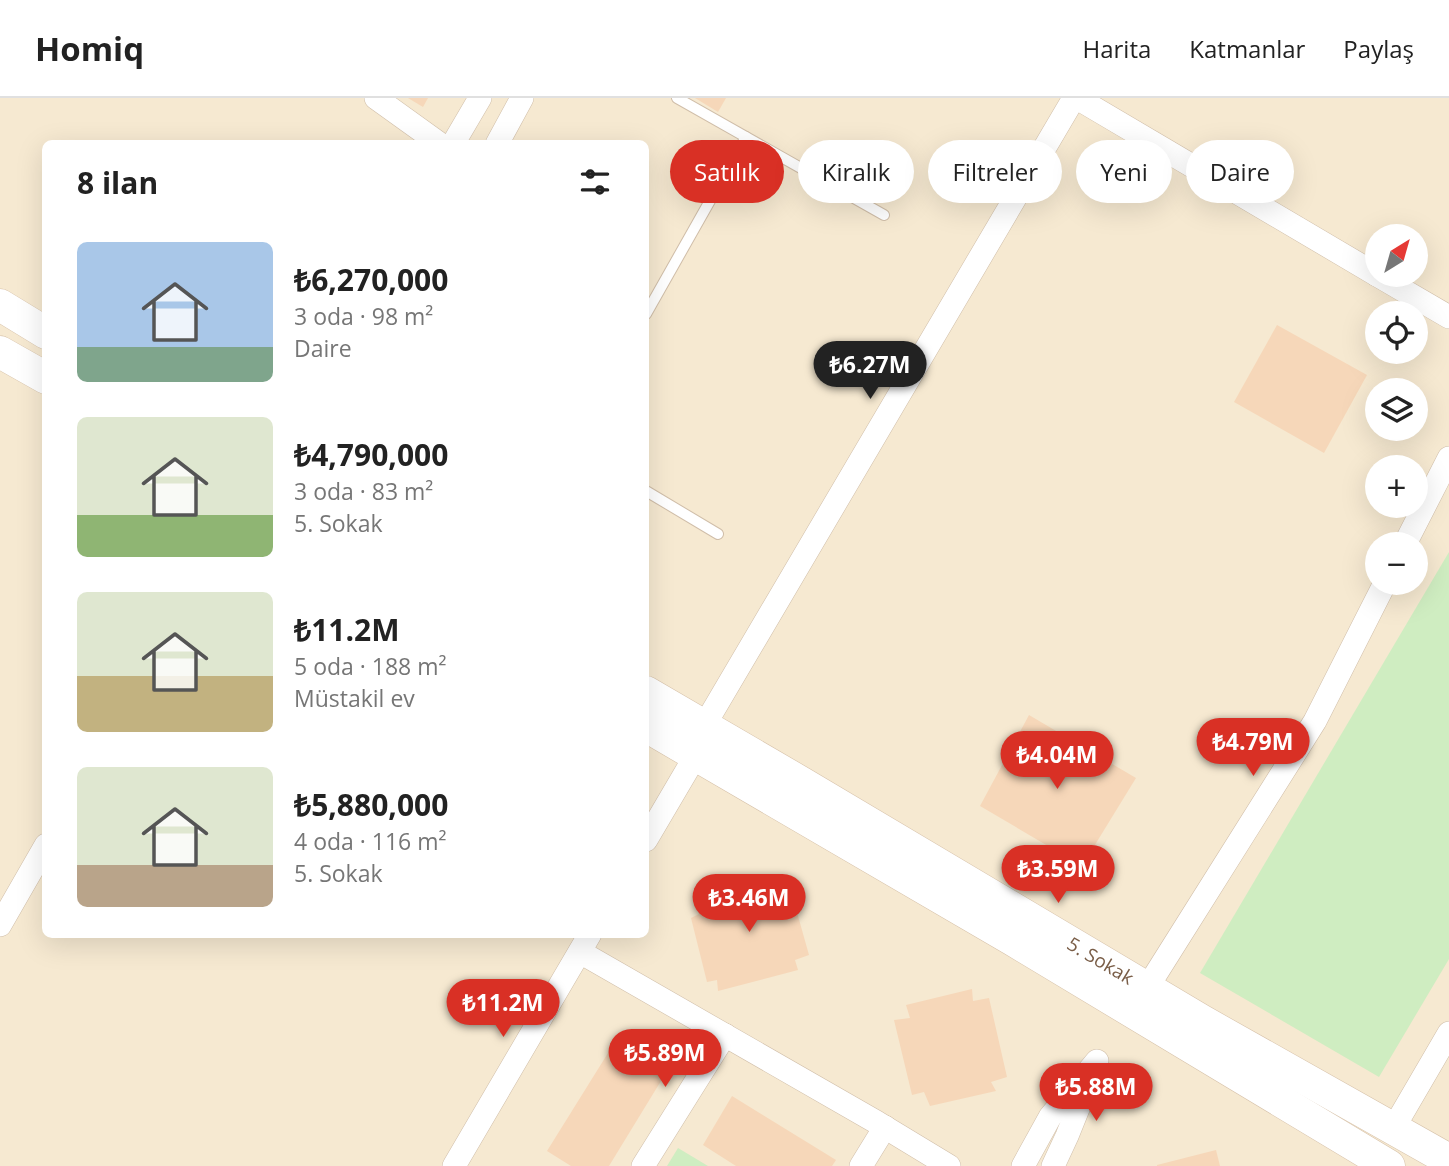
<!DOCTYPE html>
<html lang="tr">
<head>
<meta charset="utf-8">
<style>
  body { margin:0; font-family:"Open Sans",sans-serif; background:#f6f6f6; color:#222; height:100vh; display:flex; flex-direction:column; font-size:26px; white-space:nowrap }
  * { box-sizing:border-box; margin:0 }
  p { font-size:23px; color:#767676 }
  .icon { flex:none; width:38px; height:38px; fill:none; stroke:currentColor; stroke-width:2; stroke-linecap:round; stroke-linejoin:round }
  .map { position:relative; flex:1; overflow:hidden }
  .details { position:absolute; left:42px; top:42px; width:607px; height:798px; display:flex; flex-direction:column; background:#fff; border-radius:10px; box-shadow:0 7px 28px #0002 }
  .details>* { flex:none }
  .top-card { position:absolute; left:670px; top:42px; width:665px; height:63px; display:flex; gap:14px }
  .needle { width:46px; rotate:37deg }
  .buttons { position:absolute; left:1365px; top:126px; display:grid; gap:14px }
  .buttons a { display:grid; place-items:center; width:63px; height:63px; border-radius:50%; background:#fff; box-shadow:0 7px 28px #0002; font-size:35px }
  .price { position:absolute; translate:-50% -60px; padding:0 16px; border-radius:24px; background:#d93025; color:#fff; font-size:23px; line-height:46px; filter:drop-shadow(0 2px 4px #0008) }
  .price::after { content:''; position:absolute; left:50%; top:42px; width:21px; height:16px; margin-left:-10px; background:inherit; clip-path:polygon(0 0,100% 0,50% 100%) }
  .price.on { background:#222; color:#fff }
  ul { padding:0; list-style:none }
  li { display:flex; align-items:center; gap:21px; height:175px; padding:0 35px }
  li span { display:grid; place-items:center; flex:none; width:196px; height:140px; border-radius:10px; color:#555 }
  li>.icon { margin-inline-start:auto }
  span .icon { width:84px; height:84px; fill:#fffc; stroke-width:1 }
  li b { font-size:30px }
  h2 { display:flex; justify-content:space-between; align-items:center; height:84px; padding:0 35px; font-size:30px }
  .pill { padding:0 24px; border-radius:32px; background:#fff; box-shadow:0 7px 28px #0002; font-size:24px; line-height:63px }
  .pill.on { background:#d93025; color:#fff }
  header { display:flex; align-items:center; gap:42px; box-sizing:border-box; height:98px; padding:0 35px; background:#fff; border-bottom:2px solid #e0e0e0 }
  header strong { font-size:33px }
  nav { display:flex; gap:38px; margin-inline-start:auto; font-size:24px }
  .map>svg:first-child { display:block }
  .residential { fill:#f6e9d1; fill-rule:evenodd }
  .green { fill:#cfedc1 }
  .building { fill:#f6d7b9 }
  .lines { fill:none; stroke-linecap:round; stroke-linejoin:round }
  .lane-casing { stroke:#d0bea9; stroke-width:12 }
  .street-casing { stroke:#d0bea9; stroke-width:24 }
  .secondary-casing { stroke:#d6c1a9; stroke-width:33 }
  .lane { stroke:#fff; stroke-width:10 }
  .street { stroke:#fff; stroke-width:23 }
  .secondary { stroke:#fff; stroke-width:32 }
  .labels { text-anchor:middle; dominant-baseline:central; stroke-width:7; stroke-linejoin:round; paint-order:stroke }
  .street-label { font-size:19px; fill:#795d47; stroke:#fff9ec }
</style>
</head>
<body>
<header>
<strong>Homiq</strong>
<nav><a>Harita</a><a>Katmanlar</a><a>Paylaş</a></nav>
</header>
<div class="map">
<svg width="1449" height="1068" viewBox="0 0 1449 1068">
  <rect width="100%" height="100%" fill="#fef6e4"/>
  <path class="residential" d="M0 0H1449V1068H0ZM46 46H646V836H46ZM1377 138H1416V177H1377ZM1377 215H1416V254H1377ZM1377 292H1416V331H1377ZM1377 369H1416V408H1377ZM1377 446H1416V485H1377Z"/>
  <g class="green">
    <polygon points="1449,454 1449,861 1379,979 1200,875"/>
    <polygon points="678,1050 708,1068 667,1068"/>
  </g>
  <g class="building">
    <polygon points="408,0 428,0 423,9"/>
    <polygon points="695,0 726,0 718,14"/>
    <polygon points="1277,227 1367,277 1324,355 1234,304"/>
    <polygon points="1029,617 1136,680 1082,768 980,708"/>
    <polygon points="778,779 779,795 791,793 809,857 795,862 798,872 718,893 717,882 707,884 691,820 699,816 696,801"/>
    <polygon points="972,891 973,903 989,900 1007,979 991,984 996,993 930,1008 924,994 912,997 894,922 910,920 906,907"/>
    <polygon points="613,947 664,978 609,1068 571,1068 547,1053"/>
    <polygon points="732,998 836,1062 832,1068 736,1068 703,1047"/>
    <polygon points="1216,1052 1220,1068 1157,1068 1157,1067"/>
  </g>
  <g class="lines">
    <g class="lane-casing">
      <g id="lane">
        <polyline points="677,0 884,117"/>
        <polyline points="646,216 746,39"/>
        <polyline points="646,393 718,436"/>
      </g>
    </g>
    <g class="street-casing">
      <g id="street">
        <polyline points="376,0 440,46"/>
        <polyline points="1077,0 1377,177"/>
        <polyline points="453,46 480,0"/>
        <polyline points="497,46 522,0"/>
        <polyline points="1377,177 1449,219"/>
        <polyline points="1405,446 1449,360"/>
        <polyline points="704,628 1074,0"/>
        <polyline points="646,742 696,657"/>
        <polyline points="0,827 46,747"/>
        <polyline points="580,854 878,1025 949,1068"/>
        <polyline points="1147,890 1315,623 1385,485"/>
        <polyline points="1393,1031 1449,935"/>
        <polyline points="454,1068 590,836"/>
        <polyline points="643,1068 725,937"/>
        <polyline points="861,1068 885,1029"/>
        <polyline points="1023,1068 1050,1019 1097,963"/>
        <polyline points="1053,1068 1067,1038 1090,981"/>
      </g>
    </g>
    <g class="secondary-casing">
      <g id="secondary">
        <polyline points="0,207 46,235"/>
        <polyline points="0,254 46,280"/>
        <path id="s1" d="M646 594 802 685 1204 924 1449 1062"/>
        <polyline points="646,628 1013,842 1389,1068"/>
      </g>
    </g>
    <use href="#lane" class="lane"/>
    <use href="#street" class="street"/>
    <use href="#secondary" class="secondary"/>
  </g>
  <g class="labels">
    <g class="street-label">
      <text stroke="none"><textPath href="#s1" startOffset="528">5. Sokak</textPath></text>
    </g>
  </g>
</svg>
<div class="buttons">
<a><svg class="needle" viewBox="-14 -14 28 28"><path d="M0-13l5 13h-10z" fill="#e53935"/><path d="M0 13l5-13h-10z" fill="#767676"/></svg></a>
<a><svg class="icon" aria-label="locate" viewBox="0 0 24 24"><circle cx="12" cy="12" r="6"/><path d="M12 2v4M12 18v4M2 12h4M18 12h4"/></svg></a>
<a><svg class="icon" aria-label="layers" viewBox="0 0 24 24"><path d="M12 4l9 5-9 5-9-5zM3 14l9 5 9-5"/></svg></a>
<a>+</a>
<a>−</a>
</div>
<b class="price on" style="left:870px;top:303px">₺6.27M</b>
<b class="price" style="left:1253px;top:680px">₺4.79M</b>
<b class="price" style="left:1057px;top:693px">₺4.04M</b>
<b class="price" style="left:1058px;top:807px">₺3.59M</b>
<b class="price" style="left:749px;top:836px">₺3.46M</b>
<b class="price" style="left:503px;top:941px">₺11.2M</b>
<b class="price" style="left:665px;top:991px">₺5.89M</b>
<b class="price" style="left:1096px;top:1025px">₺5.88M</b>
<div class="top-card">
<a class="pill on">Satılık</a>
<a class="pill">Kiralık</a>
<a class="pill">Filtreler</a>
<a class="pill">Yeni</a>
<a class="pill">Daire</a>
</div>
<section class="details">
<h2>8 ilan<svg class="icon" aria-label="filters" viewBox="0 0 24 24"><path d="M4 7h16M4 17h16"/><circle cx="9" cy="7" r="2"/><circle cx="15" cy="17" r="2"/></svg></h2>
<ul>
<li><span style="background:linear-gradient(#a9c7e8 75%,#7fa58c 0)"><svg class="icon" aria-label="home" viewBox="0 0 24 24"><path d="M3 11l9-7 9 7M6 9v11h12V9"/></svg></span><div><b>₺6,270,000</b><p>3 oda · 98 m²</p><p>Daire</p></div></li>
<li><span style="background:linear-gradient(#dfe7d0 70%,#8fb573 0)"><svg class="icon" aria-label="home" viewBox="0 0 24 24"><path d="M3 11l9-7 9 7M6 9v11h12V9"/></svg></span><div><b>₺4,790,000</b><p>3 oda · 83 m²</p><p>5. Sokak</p></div></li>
<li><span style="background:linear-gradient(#dfe7d0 60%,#c2b280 0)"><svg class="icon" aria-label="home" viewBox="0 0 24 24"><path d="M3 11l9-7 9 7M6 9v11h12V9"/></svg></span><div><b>₺11.2M</b><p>5 oda · 188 m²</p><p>Müstakil ev</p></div></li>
<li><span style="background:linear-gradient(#dfe7d0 70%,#b9a48a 0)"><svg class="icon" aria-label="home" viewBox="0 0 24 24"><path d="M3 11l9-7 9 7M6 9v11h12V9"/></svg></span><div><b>₺5,880,000</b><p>4 oda · 116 m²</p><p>5. Sokak</p></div></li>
</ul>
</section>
</div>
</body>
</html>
